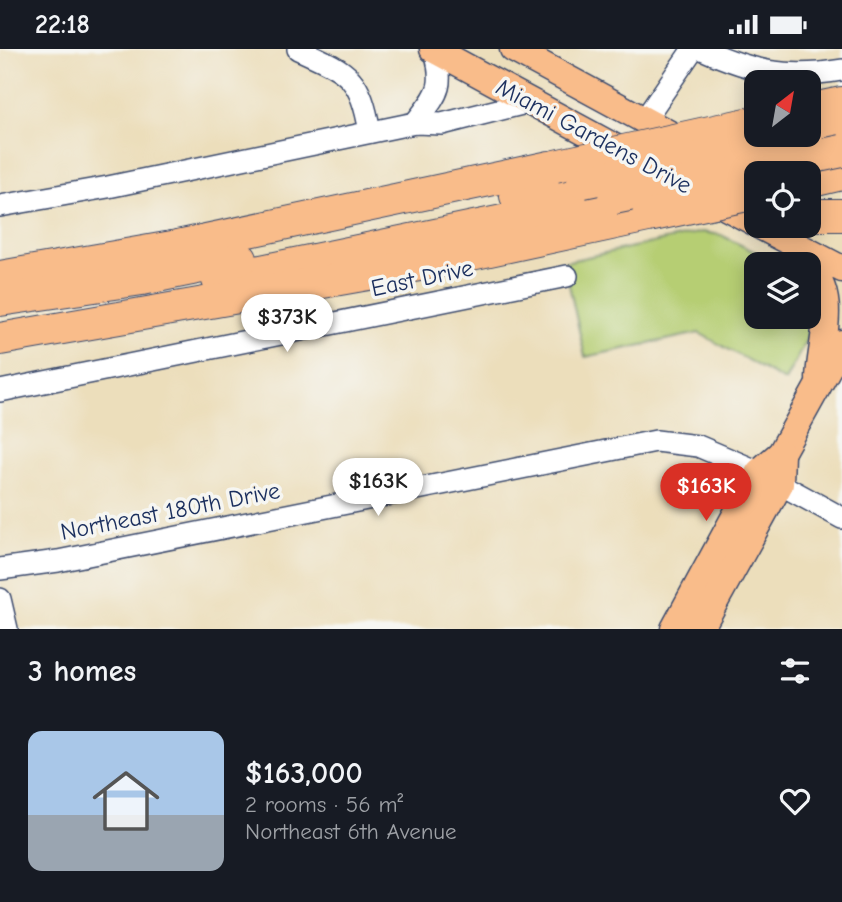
<!DOCTYPE html>
<html lang="en">
<head>
<meta charset="utf-8">
<style>
  body { margin:0; font-family:"Comic Neue",sans-serif; background:#20242c; color:#f1f3f6; height:100vh; display:flex; flex-direction:column; font-size:26px; white-space:nowrap }
  * { box-sizing:border-box; margin:0 }
  p { font-size:23px; color:#9ea1a6 }
  .icon { flex:none; width:38px; height:38px; fill:none; stroke:currentColor; stroke-width:2; stroke-linecap:round; stroke-linejoin:round }
  .map { position:relative; height:580px; overflow:hidden }
  .drawer { display:flex; flex-direction:column; background:#171b24; flex:1 }
  .drawer>* { flex:none }
  .needle { width:46px; rotate:31deg }
  .fabs { position:absolute; left:744px; top:21px; display:grid; gap:14px }
  .fabs a { display:grid; place-items:center; width:77px; height:77px; border-radius:14px; background:#171b24; box-shadow:0 4px 18px #0003; font-size:35px }
  .price { position:absolute; translate:-50% -60px; padding:0 16px; border-radius:24px; background:#fff; color:#222; font-size:23px; line-height:46px; filter:drop-shadow(0 2px 4px #0008) }
  .price::after { content:''; position:absolute; left:50%; top:42px; width:21px; height:16px; margin-left:-10px; background:inherit; clip-path:polygon(0 0,100% 0,50% 100%) }
  .price.active { background:#d93025; color:#fff }
  ul { padding:0; list-style:none }
  li { display:flex; align-items:center; gap:21px; height:175px; padding:0 28px }
  li span { display:grid; place-items:center; flex:none; width:196px; height:140px; border-radius:14px; color:#555 }
  li>.icon { margin-inline-start:auto }
  span .icon { width:84px; height:84px; fill:#fffc; stroke-width:1 }
  li b { font-size:30px }
  h2 { display:flex; justify-content:space-between; align-items:center; height:84px; padding:0 28px; font-size:30px }
  .status { display:flex; justify-content:space-between; align-items:center; height:49px; padding:0 35px; background:#171b24; direction:ltr }
  .status svg { height:19px; fill:currentColor }
  .map>svg:first-child { display:block }
  .green { fill:#b6ce73; stroke:#687e68; stroke-width:2 }
  .lines { fill:none; stroke-linecap:round; stroke-linejoin:round }
  .minor-casing { stroke:#3a496c; stroke-width:24 }
  .major-casing { stroke:#3a496c; stroke-width:29 }
  .highway-casing { stroke:#3a496c; stroke-width:34 }
  .minor { stroke:#fff; stroke-width:21 }
  .major { stroke:#f9bc8a; stroke-width:26 }
  .highway { stroke:#f9bc8a; stroke-width:32 }
  .highway-bridge-casing { stroke:#3a496c; stroke-width:34; stroke-linecap:butt }
  .highway-bridge { stroke:#f9bc8a; stroke-width:32 }
  .labels { text-anchor:middle; dominant-baseline:central; stroke-width:7; stroke-linejoin:round; paint-order:stroke }
  .street-label { font-size:24px; fill:#1b2f5e; stroke:#f6f6f2 }
</style>
</head>
<body>
<div class="status"><b>22:18</b><svg viewBox="0 0 49 12"><path d="M0 12V9h3v3zM5 12V6h3v6zM10 12V3h3v9zM15 12V0h3v12zM26 1h20v11H26zM47 4h2v5h-2z"/></svg></div>
<div class="map">
<svg width="842" height="580" viewBox="0 0 842 580">
  <rect width="100%" height="100%" fill="#f6f6f2"/>
  <filter id="ink" filterUnits="userSpaceOnUse"><feTurbulence type="fractalNoise" baseFrequency=".0143" numOctaves="2"/><feDisplacementMap in="SourceGraphic" scale="14" xChannelSelector="R" yChannelSelector="G"/><feConvolveMatrix kernelMatrix="1 2 1 2 8 2 1 2 1" color-interpolation-filters="sRGB"/></filter>
  <filter id="wash" filterUnits="userSpaceOnUse"><feTurbulence type="fractalNoise" baseFrequency=".00686" numOctaves="4" result="noise"/><feDisplacementMap in="SourceGraphic" scale="28" xChannelSelector="R" yChannelSelector="G"/><feGaussianBlur stdDeviation="1.57" result="paint"/><feColorMatrix in="noise" values="0 0 0 0 0 0 0 0 0 0 0 0 0 0 0 0 0 1.4 0 .05"/><feComposite in="paint" operator="in"/></filter>
  <g filter="url(#wash)">
    <rect width="100%" height="100%" fill="#ecdebb"/>
    <path class="green" d="M702 183 721 186 779 215H756V268H808L809 243C822 273 798 305 785 332L699 284 585 308 564 213Z"/>
  </g>
  <g filter="url(#ink)">
    <g class="lines">
      <g class="minor-casing">
        <g id="minor">
          <path d="M298 0C348 23 360 26 370 83"/>
          <path d="M702 0C753 23 787 30 842 21"/>
          <polyline points="645,70 693,0"/>
          <path d="M415 74C438 44 445 40 435 1"/>
          <polyline points="0,157 108,138 415,74 442,75 530,53"/>
          <polyline points="0,342 567,227"/>
          <polyline points="780,435 842,469"/>
          <polyline points="0,520 58,512 656,392 698,397 759,423"/>
          <polyline points="0,550 7,580"/>
        </g>
      </g>
      <g class="major-casing">
        <g id="major">
          <polyline points="433,0 631,107"/>
          <polyline points="513,0 690,96"/>
          <polyline points="705,147 756,174"/>
          <polyline points="760,177 842,220"/>
          <path d="M808 217C839 248 821 291 819 329"/>
          <polyline points="674,580 759,423 781,404 842,294"/>
          <polyline points="700,580 780,435 781,404"/>
        </g>
      </g>
      <g class="highway-casing">
        <g id="highway">
          <polyline points="808,61 842,54"/>
          <polyline points="808,85 842,78"/>
          <polyline points="808,133 842,125"/>
          <polyline points="516,147 583,133"/>
          <polyline points="816,166 842,166"/>
          <polyline points="0,228 178,197 550,118"/>
          <polyline points="218,231 614,149"/>
          <polyline points="0,251 142,230 241,210"/>
          <polyline points="0,290 425,215 648,167"/>
        </g>
      </g>
      <use href="#minor" class="minor"/>
      <use href="#major" class="major"/>
      <use href="#highway" class="highway"/>
      <g class="highway-bridge-casing">
        <g id="highway-bridge">
          <polyline points="555,117 756,73"/>
          <polyline points="583,133 807,86"/>
          <polyline points="614,149 842,102"/>
          <polyline points="648,167 756,144"/>
        </g>
      </g>
      <use href="#highway-bridge" class="highway-bridge"/>
    </g>
  </g>
  <g class="labels">
    <g class="street-label">
      <text transform="translate(594 87) rotate(28)">Miami Gardens Drive</text>
      <text transform="translate(422 229) rotate(-12)">East Drive</text>
      <text transform="translate(170 462) rotate(-11)">Northeast 180th Drive</text>
    </g>
  </g>
</svg>
<div class="fabs">
<a><svg class="needle" viewBox="-14 -14 28 28"><path d="M0-13l5 13h-10z" fill="#e53935"/><path d="M0 13l5-13h-10z" fill="#9ea1a6"/></svg></a>
<a><svg class="icon" aria-label="locate" viewBox="0 0 24 24"><circle cx="12" cy="12" r="6"/><path d="M12 2v4M12 18v4M2 12h4M18 12h4"/></svg></a>
<a><svg class="icon" aria-label="layers" viewBox="0 0 24 24"><path d="M12 4l9 5-9 5-9-5zM3 14l9 5 9-5"/></svg></a>
</div>
<b class="price" style="left:287px;top:305px">$373K</b>
<b class="price" style="left:378px;top:469px">$163K</b>
<b class="price active" style="left:706px;top:474px">$163K</b>
</div>
<section class="drawer">
<h2>3 homes<svg class="icon" aria-label="filters" viewBox="0 0 24 24"><path d="M4 7h16M4 17h16"/><circle cx="9" cy="7" r="2"/><circle cx="15" cy="17" r="2"/></svg></h2>
<ul>
<li><span style="background:linear-gradient(#a9c7e8 60%,#9aa5b1 0)"><svg class="icon" aria-label="home" viewBox="0 0 24 24"><path d="M3 11l9-7 9 7M6 9v11h12V9"/></svg></span><div><b>$163,000</b><p>2 rooms · 56 m²</p><p>Northeast 6th Avenue</p></div><svg class="icon" aria-label="heart" viewBox="0 0 24 24"><path d="M12 20l-8-8c-3-5 5-10 8-4 3-6 11-1 8 4z"/></svg></li>
</ul>
</section>
</body>
</html>
